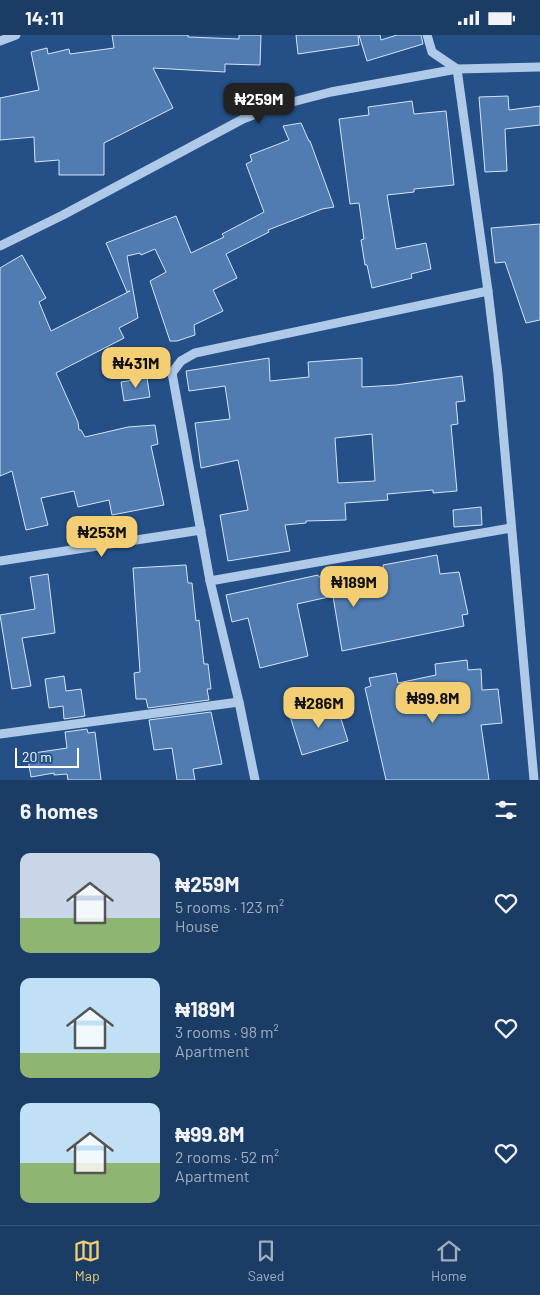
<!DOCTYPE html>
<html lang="en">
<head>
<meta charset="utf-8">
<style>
  body { margin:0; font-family:Barlow,sans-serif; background:#24436b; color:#f1f3f6; height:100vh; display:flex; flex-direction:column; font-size:19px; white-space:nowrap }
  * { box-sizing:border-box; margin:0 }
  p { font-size:16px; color:#a0adbf }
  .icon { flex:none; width:28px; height:28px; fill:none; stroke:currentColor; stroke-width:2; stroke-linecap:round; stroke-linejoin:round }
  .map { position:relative; height:745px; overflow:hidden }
  .details { display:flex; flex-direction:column; background:#1b3c65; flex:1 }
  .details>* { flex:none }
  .scale { position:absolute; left:15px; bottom:12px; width:64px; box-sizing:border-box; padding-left:5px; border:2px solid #fff; border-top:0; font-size:14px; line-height:18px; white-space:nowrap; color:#fff; -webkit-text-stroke:4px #245087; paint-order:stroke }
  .price { position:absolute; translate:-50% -42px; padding:0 11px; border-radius:10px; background:#f3ce73; color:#111; font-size:16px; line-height:32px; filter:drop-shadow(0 1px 2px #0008) }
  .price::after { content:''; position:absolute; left:50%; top:30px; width:15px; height:11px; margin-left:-8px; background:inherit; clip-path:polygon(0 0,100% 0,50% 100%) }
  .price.current { background:#222; color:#fff }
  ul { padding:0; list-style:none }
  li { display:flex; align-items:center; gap:15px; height:125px; padding:0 20px }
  li span { display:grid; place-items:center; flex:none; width:140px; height:100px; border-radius:10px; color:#555 }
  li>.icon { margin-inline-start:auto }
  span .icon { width:60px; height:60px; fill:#fffc; stroke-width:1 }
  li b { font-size:21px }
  h2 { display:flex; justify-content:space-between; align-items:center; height:60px; padding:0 20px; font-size:21px }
  .status { display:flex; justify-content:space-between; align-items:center; height:35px; padding:0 25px; background:#1b3c65; direction:ltr }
  .status svg { height:14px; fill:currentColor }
  .tab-bar { display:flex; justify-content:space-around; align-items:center; height:70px; border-top:1px solid #395679; background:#1b3c65; font-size:14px; color:#a0adbf }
  .tab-bar a { display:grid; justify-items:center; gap:2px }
  .tab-bar .current { color:#f3ce73 }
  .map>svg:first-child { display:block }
  .building { fill:#507cb1; stroke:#d3e4f7; fill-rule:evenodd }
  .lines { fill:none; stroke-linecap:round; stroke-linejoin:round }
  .minor { stroke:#afcae9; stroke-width:9 }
</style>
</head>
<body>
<div class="status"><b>14:11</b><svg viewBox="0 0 49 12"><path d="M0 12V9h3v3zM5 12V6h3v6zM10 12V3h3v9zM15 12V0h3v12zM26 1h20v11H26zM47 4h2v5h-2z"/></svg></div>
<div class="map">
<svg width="540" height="745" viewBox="0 0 540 745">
  <rect width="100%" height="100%" fill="#245087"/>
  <g class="building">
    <polygon points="112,0 188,0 188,2 239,4 239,0 261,0 260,30 225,29 225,37 153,33 173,73 104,108 104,140 59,140 59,125 35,127 34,102 0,105 0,63 39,55 31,17 47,13 48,19 69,14 70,19 114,13"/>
    <polygon points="296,0 358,0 359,10 298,19"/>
    <polygon points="359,0 380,0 381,5 397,0 421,0 423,9 367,26"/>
    <polygon points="508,61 509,75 540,71 540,90 505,94 507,136 485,137 479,62"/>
    <polygon points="412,66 414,79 446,76 454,150 414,154 414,157 387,160 396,214 426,208 431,234 411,239 412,243 372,253 367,230 365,230 361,205 364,204 359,168 350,169 339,84 369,80 368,72"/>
    <polygon points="301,88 309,106 310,106 334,172 322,174 268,195 269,197 226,219 237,243 213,255 223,276 194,290 195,300 177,306 170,306 150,246 166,237 155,214 141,220 140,218 127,221 138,283 119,293 124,303 56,338 78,387 79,395 81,395 85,402 128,392 155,390 158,409 151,411 164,470 112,480 109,465 78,472 74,456 41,463 48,490 26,495 12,436 0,441 0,233 22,220 46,263 39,267 51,296 130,256 127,257 106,208 176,181 191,218 224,202 222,199 264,177 246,129 252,126 250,120 289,105 283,91"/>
    <polygon points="540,189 540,285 526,288 505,227 495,228 491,193"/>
    <path d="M269 323 270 346 309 342 308 327 362 323V352L396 350 462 341 465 366 456 367 458 389 451 390 457 456 433 458V455L387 459 388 465 345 468 346 485 306 486V488L285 490 290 516 228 526 220 480 248 475 238 425 201 433 195 388 230 384 225 351 189 356 186 336ZM372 399 375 446 338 448 335 403Z"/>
    <polygon points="147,343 150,362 124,366 121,347"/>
    <polygon points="481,472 482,490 454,492 453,475"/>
    <polygon points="437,520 440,539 459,537 468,579 462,580 464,591 342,616 333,561 297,569 308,621 260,633 248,583 232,587 226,560 318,540 319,542 336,540 337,544 384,537 383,530"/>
    <polygon points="186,530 188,548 192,548 196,586 199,585 204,629 208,629 211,654 207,654 209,665 148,673 146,664 136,664 134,638 140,637 133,533"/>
    <polygon points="48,539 55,598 22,603 31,651 12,654 0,580 35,574 30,542"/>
    <polygon points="467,625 468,635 481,634 482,655 498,654 502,688 481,690 489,745 386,745 365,653 371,651 369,643 396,638 398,648 436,640 435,629"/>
    <polygon points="64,641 66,656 81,654 85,681 64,684 63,671 49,673 45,644"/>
    <polygon points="336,668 348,706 302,720 290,681"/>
    <polygon points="211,677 222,729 193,734 195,745 177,745 172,713 154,715 149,685"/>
    <polygon points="87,694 88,698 95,697 101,745 68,745 67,739 54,740 54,738 31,742 27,719 67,713 65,697"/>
  </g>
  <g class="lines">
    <g class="minor">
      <polyline points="427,0 432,17 457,34 488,256 498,339 534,745"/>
      <polyline points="0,6 16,0"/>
      <polyline points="0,211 63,180 243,84 273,72 331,57 457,34 540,32"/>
      <polyline points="0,526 201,495"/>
      <polyline points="210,546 511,493"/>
      <polyline points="0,699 239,667"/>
      <polyline points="255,745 239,667 210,546 172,338 181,326 195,318 488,256"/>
    </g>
  </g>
</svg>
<div class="scale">20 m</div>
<b class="price current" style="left:259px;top:90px">₦259M</b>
<b class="price" style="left:136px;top:354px">₦431M</b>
<b class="price" style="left:102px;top:523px">₦253M</b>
<b class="price" style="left:354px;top:573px">₦189M</b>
<b class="price" style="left:433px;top:689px">₦99.8M</b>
<b class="price" style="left:319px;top:694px">₦286M</b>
</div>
<section class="details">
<h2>6 homes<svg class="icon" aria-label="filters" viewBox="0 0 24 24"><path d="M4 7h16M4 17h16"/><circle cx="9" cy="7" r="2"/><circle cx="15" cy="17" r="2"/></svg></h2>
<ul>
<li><span style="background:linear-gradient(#c9d6e8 65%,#8fb573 0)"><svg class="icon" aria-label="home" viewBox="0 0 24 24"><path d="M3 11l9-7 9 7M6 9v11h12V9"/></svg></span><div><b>₦259M</b><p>5 rooms · 123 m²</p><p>House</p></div><svg class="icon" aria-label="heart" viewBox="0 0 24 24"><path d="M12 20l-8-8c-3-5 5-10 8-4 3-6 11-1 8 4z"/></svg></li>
<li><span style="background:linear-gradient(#bfe0f5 75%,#8fb573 0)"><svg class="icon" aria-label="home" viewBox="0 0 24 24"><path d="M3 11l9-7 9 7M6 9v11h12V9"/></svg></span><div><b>₦189M</b><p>3 rooms · 98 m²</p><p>Apartment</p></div><svg class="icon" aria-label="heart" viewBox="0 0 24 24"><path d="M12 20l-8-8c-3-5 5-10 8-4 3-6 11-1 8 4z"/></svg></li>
<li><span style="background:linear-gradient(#bfe0f5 60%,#8fb573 0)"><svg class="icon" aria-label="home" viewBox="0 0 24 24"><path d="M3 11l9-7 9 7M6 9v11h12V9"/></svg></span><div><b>₦99.8M</b><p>2 rooms · 52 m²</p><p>Apartment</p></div><svg class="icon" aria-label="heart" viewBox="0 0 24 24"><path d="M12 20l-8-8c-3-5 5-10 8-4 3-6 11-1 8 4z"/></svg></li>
</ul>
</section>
<nav class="tab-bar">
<a class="current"><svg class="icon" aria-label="map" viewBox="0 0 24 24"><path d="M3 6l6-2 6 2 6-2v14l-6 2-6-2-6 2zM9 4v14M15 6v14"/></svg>Map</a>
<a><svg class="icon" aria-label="saved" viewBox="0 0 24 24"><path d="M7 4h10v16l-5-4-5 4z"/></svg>Saved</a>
<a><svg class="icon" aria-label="home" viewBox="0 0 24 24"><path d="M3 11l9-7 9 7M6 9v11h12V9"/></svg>Home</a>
</nav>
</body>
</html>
